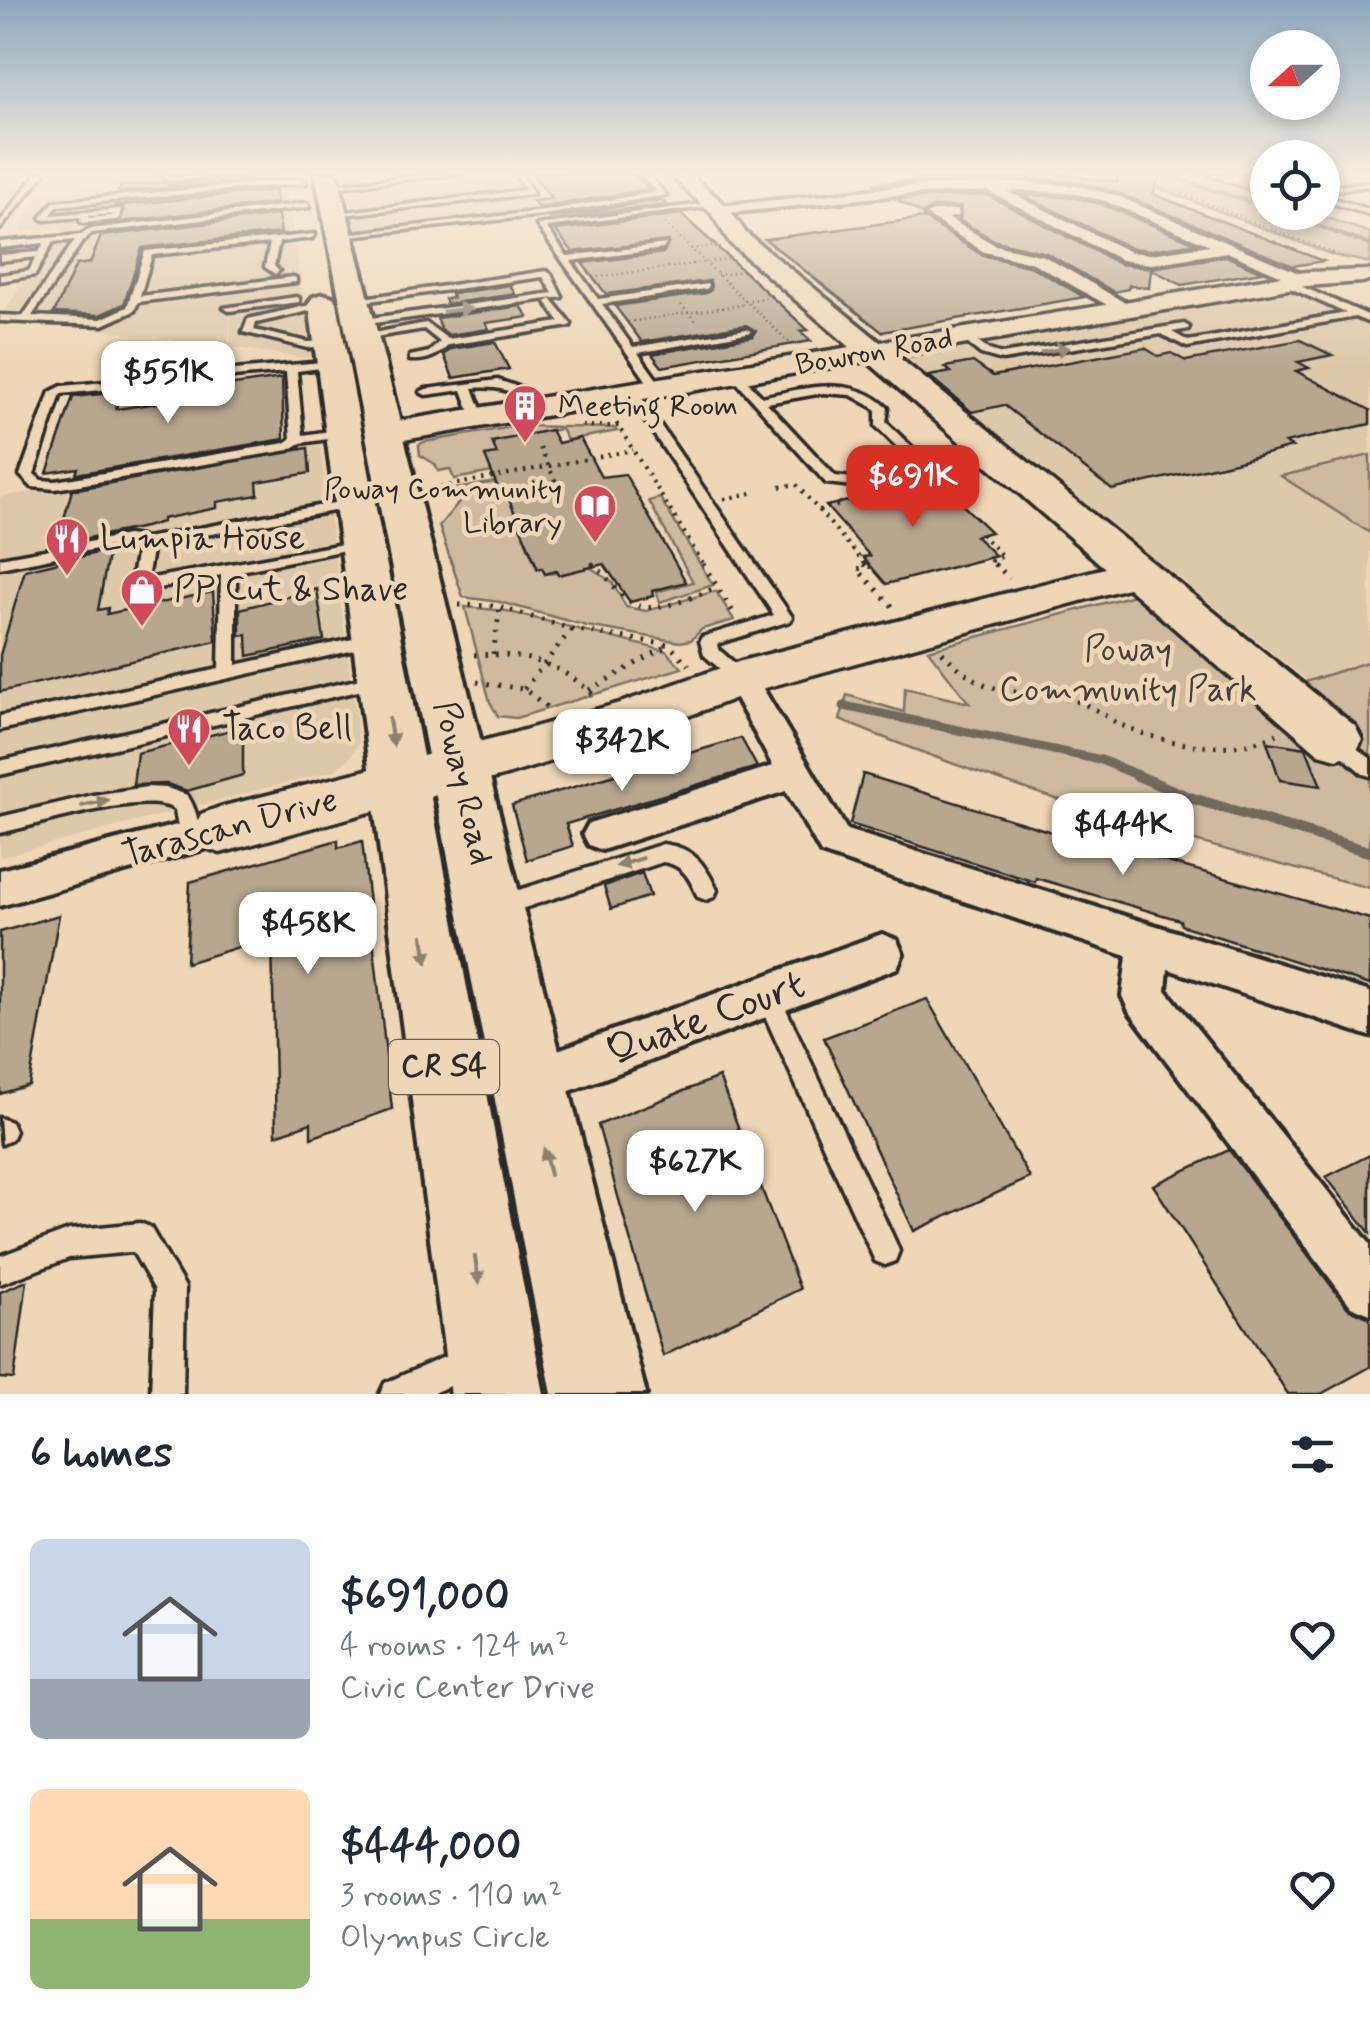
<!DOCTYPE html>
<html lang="en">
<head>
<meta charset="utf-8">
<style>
  body { margin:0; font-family:Mynerve,sans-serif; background:#f2f2f3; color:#1f2937; height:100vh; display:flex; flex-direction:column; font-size:38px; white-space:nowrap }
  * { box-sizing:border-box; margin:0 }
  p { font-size:32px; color:#747a83 }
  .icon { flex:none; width:55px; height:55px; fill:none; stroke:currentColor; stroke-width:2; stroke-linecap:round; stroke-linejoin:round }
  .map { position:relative; height:1394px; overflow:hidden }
  .sheet { display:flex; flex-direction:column; background:#fff; flex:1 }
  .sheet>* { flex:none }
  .needle { width:65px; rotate:249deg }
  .tools { position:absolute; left:1250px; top:30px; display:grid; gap:20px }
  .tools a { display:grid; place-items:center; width:90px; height:90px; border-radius:50%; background:#fff; box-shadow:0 5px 15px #0003; font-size:50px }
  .price { position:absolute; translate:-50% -85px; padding:0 22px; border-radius:20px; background:#fff; color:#222; font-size:32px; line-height:65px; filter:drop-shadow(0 2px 5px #0008) }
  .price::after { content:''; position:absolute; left:50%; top:60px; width:30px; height:22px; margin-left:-15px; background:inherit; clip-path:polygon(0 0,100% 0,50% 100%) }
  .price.selected { background:#d93025; color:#fff }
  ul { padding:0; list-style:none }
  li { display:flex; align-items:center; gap:30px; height:250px; padding:0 30px }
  li span { display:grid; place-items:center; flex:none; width:280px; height:200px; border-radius:15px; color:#555 }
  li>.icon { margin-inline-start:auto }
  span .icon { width:120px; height:120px; fill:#fffc; stroke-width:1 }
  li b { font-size:42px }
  h2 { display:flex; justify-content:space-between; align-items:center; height:120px; padding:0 30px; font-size:42px }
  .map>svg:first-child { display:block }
  .built { fill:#dec8aa }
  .green { fill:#cfbaa0; stroke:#7d7266; stroke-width:2.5 }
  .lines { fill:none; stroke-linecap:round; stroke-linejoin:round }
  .stream-far2 { stroke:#72695d; stroke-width:4 }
  .stream-far1 { stroke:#72695d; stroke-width:9 }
  .stream { stroke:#72695d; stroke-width:11 }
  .building { fill:#b8a68f; stroke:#2b2b2b; stroke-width:2.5 }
  .lane-casing { stroke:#2b2b2b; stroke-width:7 }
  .street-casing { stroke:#2b2b2b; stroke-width:8 }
  .secondary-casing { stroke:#2b2b2b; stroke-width:7 }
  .primary-casing { stroke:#2b2b2b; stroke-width:8 }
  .path-far2 { stroke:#2b2b2b; stroke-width:2.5; stroke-dasharray:1 4; stroke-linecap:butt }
  .path-far1 { stroke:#2b2b2b; stroke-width:4; stroke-dasharray:2.5 6; stroke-linecap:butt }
  .path { stroke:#2b2b2b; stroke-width:5; stroke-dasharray:2.5 8; stroke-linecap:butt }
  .lane { fill:#eed6b6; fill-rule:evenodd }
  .street { fill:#eed6b6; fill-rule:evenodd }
  .secondary { fill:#eed6b6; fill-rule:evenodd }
  .primary { fill:#eed6b6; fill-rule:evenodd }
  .oneway { fill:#8c8070 }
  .labels { text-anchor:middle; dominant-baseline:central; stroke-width:9; stroke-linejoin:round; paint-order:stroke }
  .far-street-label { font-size:30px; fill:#2b2b2b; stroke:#eed6b6 }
  .far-poi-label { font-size:30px; fill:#2b2b2b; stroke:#eed6b6; text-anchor:start }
  .shield { fill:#eed6b6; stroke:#665e55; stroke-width:2.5 }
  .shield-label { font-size:32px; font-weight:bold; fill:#2b2b2b }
  .poi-label { font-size:35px; fill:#2b2b2b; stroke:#eed6b6; text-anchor:start }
  .park-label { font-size:35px; fill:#44403d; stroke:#eed6b6 }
  .street-label { font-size:35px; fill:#2b2b2b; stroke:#eed6b6 }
  .near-street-label { font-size:42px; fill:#2b2b2b; stroke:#eed6b6 }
</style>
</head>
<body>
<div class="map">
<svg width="1370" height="1394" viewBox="0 0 1370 1394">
  <rect width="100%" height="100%" fill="#eed6b6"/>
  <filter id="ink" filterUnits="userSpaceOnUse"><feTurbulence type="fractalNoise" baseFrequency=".01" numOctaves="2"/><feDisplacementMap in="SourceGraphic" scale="20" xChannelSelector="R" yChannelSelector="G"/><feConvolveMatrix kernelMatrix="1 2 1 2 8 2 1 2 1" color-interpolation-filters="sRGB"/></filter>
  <g filter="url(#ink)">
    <g class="built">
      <polygon points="141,173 283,173 312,355 304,358 230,347 231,313 228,347 98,329 0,324 0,317 26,279 37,277 62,229 19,232 39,193 137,183"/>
      <polygon points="336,173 662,173 694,199 352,238"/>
      <polygon points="1295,291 1370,325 1370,661 1308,681 904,358"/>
      <polygon points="320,444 359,742 351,756 336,770 0,857 0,497"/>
    </g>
    <g class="green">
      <polygon points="1088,173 1200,173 1267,197 1268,212 1312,213 1370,233 1370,263 1333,255 1143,182"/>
      <polygon points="518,426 615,428 617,431 567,440 561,429 493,443 497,454 486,456 492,472 454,479 450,469 438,471 435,464 420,455 419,445 424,442"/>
      <polygon points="1370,455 1370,533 1281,476"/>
      <polygon points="495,482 502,498 513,497 516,517 537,569 542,568 545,574 571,572 584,563 612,582 626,607 646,611 716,591 734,620 702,629 691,640 680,642 587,626 500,602 463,597 439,526 459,502 456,489"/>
      <polygon points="660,498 713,585 660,602 656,592 693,582 649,501"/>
      <path d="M1145 592 1265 695 1370 661V888C1190 842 1012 791 840 720L847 695 904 712 905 688 969 703 928 650Z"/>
      <polygon points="465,607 506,611 666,651 682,668 516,718 498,716 490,702"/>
    </g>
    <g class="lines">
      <g class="stream-far2">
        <polyline points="1161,173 1268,208"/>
        <polyline points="1279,212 1370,245"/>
      </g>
      <polyline class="stream-far1" points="844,706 1101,760 1142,777"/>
      <polyline class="stream" points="1136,775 1188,797 1370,852"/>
    </g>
    <g class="building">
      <polygon points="245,173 273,173 273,178 118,192 121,186 164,182 168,185 241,177"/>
      <polygon points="532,173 633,173 649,189 538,208 533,201 552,199"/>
      <polygon points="974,173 1049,173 1117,182 1118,173 1161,173 1153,194 1323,261 1293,266 1116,192 1076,182 1019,178 872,184"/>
      <polygon points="1210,173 1244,173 1268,183 1268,196 1209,177"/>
      <polygon points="275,190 277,203 120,222 124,207 113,206"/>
      <polygon points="1021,194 1075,198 1104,205 1196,243 1151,250 1131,248"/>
      <polygon points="987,195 1120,264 1152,268 1226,256 1262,272 1182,285 1151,269 1149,288 1129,285 1128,289 1114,292 1046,253 996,241 959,220 961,207 933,207 922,214 896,199"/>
      <polygon points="661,200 667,205 547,218"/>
      <polygon points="681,214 808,330 800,331 811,341 662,367 652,354 753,336 756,331 746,325 642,342 615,306 706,293 711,290 710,281 606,294 582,263 663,253 668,241 573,252 555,230"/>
      <polygon points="278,215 281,233 142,248 124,304 100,315 54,313 76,265 90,263 101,236"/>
      <polygon points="924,218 982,255 1032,267 1084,297 882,332 765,239"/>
      <polygon points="510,285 515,294 447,304 445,299 453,298 451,294"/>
      <polygon points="521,306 528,317 486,323 489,329 449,335 441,329 437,318"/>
      <polygon points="1300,340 1332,355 1298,362 1309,368 1296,371 1370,410 1370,424 1285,443 1292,447 1235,462 1112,490 1004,405 972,412 929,376 951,372 945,367 973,362 993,376 1145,348 1158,356 1171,353 1186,361"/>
      <polygon points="495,342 509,369 453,378 444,355 451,349"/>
      <polygon points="282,378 284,439 76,474 78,468 47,473 73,397 120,392 116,409 178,400 179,393"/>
      <polygon points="551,430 558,443 580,438 601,477 625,474 686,582 652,591 653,596 630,602 604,564 558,575 556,571 545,574 542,568 538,569 508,497 502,498 485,456 497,454 492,442"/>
      <polygon points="308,448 310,473 257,482 258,495 217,502 217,508 162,519 162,522 145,527 57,544 72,490"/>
      <polygon points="926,476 944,493 949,492 991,532 975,536 996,556 886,584 863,557 870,556 826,506 897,490 890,484"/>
      <polygon points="109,550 98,610 108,608 107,614 213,592 216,641 0,692 0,655 25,570"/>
      <polygon points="317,589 324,640 248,656 247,635 240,636 240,609"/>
      <polygon points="243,727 243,775 187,791 167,784 133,785 137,753"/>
      <polygon points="741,738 757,767 566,824 573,846 527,860 512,805"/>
      <polygon points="1267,742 1306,748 1321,786 1280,780"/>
      <polygon points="863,774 1065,836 1065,833 1370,919 1370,985 1181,925 1180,920 1036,878 1035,882 850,824"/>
      <polygon points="338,840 338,848 362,841 392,1109 311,1138 311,1123 276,1135 272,937 186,963 190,882"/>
      <polygon points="642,873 650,896 611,909 604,886"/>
      <polygon points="59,915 29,1085 0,1094 0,932"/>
      <polygon points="927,999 1030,1178 914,1231 824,1038"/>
      <polygon points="719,1077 800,1289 663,1356 598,1125"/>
      <polygon points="1229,1150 1348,1308 1370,1318 1370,1367 1321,1394 1288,1394 1153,1185"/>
      <polygon points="1370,1155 1370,1233 1326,1177"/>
      <polygon points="27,1281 14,1379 0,1378 0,1292"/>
    </g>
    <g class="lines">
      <g class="lane-casing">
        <g id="lane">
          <polygon points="37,173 45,173 0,229 0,222"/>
          <polygon points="161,173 168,173 170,177 241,173 168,181"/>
          <polygon points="439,173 463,173 329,188 325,186"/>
          <polygon points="515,173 521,173 533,194 334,216 330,214 525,190"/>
          <polygon points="639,173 646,173 666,195 543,215 340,237 336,235 543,211 657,192"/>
          <polygon points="1248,173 1268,176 1268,180 1250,174"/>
          <path d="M303 179 306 183 57 206 51 215 121 209 119 218 115 220 84 223 80 221 81 217 45 220 41 218 54 202ZM113 214 112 216 89 218V216Z"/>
          <polygon points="1370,182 1370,186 1322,192 1322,188"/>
          <polygon points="1322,195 1370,210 1370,215 1322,200"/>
          <polygon points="717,202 714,206 546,227 567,256 666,244 663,249 571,261 598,299 708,284 708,288 705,289 602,304 633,347 747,329 752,332 638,353 663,388 653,390 537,225"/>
          <polygon points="307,203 310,207 92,233 82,242 32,316 101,319 127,307 145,251 315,234 312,238 279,242 274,266 279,271 275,274 265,267 270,243 152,255 140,296 293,277 296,278 296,282 138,302 134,311 103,325 0,321 0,315 23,316 75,240 53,242 35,275 0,281 0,275 29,271 36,257 0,261 0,255 39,252 44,243 0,248 0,242 81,235 90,229"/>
          <polygon points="546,271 551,274 562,297 360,325 356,324 356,320 553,293 543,277 355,303 350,300"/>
          <polygon points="1284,279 1370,316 1370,323 1355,317 1187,347 1161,334 1002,360 981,354 959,337 968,335 989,350 1002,354 1184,324 1189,327 1188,329 1172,332 1188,341 1346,313 1281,284 1281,280"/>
          <polygon points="296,297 299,298 299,302 229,311 224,308"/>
          <path d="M551 299 571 324 570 326 449 345C438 356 427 361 410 360V356L429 352 440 342 424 329 363 339 358 336 426 323 448 339 560 322 546 302Z"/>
          <polygon points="323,302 326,303 326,307 256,323 254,330 308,342 333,340 333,344 308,348 243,332 248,319"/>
          <path d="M333 361 337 362V366L297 371 303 435 344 429 350 433 348 436 301 443 289 450 55 489 32 487 20 475 50 392 62 386ZM286 372 291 439 285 443 55 481 41 480 34 474 61 394Z"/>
          <path d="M732 373H740L762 397C806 388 852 374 888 408L886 422 928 463 995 450 1001 454 995 458 853 486 826 483 732 377ZM823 393 851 395 876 409V426L916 466 853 478 835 476 767 403Z"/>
          <path d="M498 380 527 390 545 407 535 409C516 390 499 386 473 388L484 417 478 421 472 417 462 390 426 395 420 392 426 389Z"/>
          <polygon points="628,390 636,390 792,617 790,621 717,644 718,649 747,674 750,678 747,682 735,682 704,655 700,641 702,637 774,615 626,392"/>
          <polygon points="355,499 360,500 360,506 153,545 147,579 365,540 365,546 236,572 236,665 375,634 381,636 383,640 381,644 0,730 0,716 219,669 221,575 150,590 134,585 131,582 138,545 127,543 0,568 0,558 127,535 146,538"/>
          <polygon points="382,674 391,680 388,684 0,775 0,761"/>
          <polygon points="1337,734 1370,758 1370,776 1363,774 1331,746 1328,741 1331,736"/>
          <path d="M147 787 167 788 187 795C197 810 202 829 195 845L188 848 181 845 175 810C148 789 36 826 0 833V817L93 795Z"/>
          <path d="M663 844C694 848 704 863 717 890L714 897 706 900 698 897C690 879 684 865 663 862L500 916 492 913 489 906 492 899 500 896Z"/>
          <polygon points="768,984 776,988 895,1241 899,1251 895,1261 885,1265 875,1261 756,996 760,988"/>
          <polygon points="0,1118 11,1122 15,1131 11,1140 2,1144"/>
          <polygon points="140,1223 150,1227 185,1287 183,1394 151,1394 155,1290 133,1252 69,1258 0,1284 0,1256 69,1230"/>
          <polygon points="467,1347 478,1351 482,1362 478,1373 431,1394 380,1394 385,1383"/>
        </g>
      </g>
      <g class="street-casing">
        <g id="street">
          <path d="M1019 182 1076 186 1115 195 1313 279 1298 283 1227 252 1151 264 1121 260 988 191 896 195 720 214 713 210 720 206 896 187ZM1019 190 1076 194 1105 201 1210 245 1151 254 1130 252 1007 191Z"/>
          <polygon points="958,210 958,216 948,218 995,245 1044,256 1136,309 1133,313 1121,313 1033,263 984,252 926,215 933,211"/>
          <polygon points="741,667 752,670 847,830 1370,992 1370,1036 1168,969 1166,990 1370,1244 1370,1314 1351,1306 1129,1011 1122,996 1127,956 821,853 786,791 602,850 589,845 583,834 589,823 773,766 725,678 730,670"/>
          <polygon points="220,814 233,819 239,830 233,841 0,906 0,870"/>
          <polygon points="882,934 897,940 903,954 897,968 530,1106 513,1100 507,1083 513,1066"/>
        </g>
      </g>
      <g class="secondary-casing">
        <polygon id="secondary" points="668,173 688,173 727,206 746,233 880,342 1306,272 1370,270 1370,280 1362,282 1306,286 897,356 1355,726 1362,740 1355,754 1337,759 1319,754 1128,588 754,691 651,730 510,774 220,853 201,846 193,830 201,814 220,807 510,734 623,702 741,661 1105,568 867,361 386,443 374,440 369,433 374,426 386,423 850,347 730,243 711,213"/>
      </g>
      <g class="primary-casing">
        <g id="primary">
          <polygon points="315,173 337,173 646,1394 552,1394"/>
          <polygon points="323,294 333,297 337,303 544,1394 450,1394 309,303 313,297"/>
        </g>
      </g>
      <g class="path-far2">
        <polyline points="803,173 814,173"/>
        <polyline points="1106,173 1173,190 1343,257"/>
        <polyline points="665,224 791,344"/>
        <polyline points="691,249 718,245"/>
        <polyline points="717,275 744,271"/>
        <polyline points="598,277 731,259"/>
        <polyline points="745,301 771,297"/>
        <polyline points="681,305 697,322"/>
        <polyline points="628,322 746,304"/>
      </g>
      <g class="path-far1">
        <polyline points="612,416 705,566"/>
        <polyline points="582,426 619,426"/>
        <polyline points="540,448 558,486"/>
        <polyline points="780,487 796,484 867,566"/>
        <polyline points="432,489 633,450"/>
        <polyline points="724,499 756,492"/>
        <polyline points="819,510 842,505 836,499"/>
        <polyline points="981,534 1003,557 991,561 997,566"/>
        <polyline points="591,563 596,566"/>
      </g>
      <g class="path">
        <path d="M592 564C607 574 613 588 626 599 649 620 694 596 718 587"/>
        <polyline points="703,564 735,615"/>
        <polyline points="864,564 867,567"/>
        <polyline points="994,564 1010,578"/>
        <polyline points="871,566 857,569 895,609"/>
        <polyline points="459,605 495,606 572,629 669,645 689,665"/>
        <path d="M942 652C997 709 1017 682 1081 703 1098 709 1112 722 1128 728 1174 746 1233 756 1277 734"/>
        <polyline points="493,654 500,608"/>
        <path d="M474 655C521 652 562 663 595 697"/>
        <polyline points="477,682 524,689 552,711"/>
        <polyline points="524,689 572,629"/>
        <polyline points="589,690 669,645"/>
      </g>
      <use href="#lane" class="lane"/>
      <use href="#street" class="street"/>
      <use href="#secondary" class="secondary"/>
      <use href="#primary" class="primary"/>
    </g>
    <defs><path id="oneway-solid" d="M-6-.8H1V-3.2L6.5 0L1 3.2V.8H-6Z" transform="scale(2.5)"/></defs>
    <g class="oneway">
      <use href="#oneway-solid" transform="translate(457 310) rotate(-7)"/>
      <use href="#oneway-solid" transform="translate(1055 350) rotate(-10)"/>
      <use href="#oneway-solid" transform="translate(391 732) rotate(81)"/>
      <use href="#oneway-solid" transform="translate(95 803) rotate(-12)"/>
      <use href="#oneway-solid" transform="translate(630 862) rotate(163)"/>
      <use href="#oneway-solid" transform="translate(425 949) rotate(81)"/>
      <use href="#oneway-solid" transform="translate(547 1162) rotate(-103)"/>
      <use href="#oneway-solid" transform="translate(477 1270) rotate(81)"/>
    </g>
  </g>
  <linearGradient id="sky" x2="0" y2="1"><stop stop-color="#8ca7be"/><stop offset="0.47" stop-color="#f7edde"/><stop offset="1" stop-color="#f7edde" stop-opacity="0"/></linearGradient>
  <rect width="1370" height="368" fill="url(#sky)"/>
  <defs>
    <g id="building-pin" transform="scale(2.25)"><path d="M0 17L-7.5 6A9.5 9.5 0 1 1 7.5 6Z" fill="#d1495b" stroke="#eed6b6"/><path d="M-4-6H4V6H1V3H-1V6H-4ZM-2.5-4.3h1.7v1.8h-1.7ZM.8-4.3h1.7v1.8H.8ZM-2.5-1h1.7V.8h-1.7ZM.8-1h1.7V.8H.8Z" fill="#fff"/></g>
    <g id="library-pin" transform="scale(2.25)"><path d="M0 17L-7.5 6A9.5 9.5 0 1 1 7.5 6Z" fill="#d1495b" stroke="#eed6b6"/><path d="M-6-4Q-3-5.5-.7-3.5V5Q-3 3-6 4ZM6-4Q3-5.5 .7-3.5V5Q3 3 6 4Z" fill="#fff"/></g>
    <g id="restaurant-pin" transform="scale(2.25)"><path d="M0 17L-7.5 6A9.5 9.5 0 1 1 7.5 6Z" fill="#d1495b" stroke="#eed6b6"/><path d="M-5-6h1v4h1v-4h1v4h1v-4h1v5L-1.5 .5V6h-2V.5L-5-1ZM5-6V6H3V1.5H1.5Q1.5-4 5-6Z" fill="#fff"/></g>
    <g id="shop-pin" transform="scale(2.25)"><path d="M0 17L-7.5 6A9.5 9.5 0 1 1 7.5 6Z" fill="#d1495b" stroke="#eed6b6"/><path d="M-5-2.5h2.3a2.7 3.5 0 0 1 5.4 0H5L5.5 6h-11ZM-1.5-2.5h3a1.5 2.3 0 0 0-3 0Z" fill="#fff"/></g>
  </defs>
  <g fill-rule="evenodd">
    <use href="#building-pin" x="525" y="406"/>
    <use href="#library-pin" x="595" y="506"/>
    <use href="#restaurant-pin" x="67" y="539"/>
    <use href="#shop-pin" x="142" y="590"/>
    <use href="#restaurant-pin" x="189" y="729"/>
  </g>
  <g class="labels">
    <g class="far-street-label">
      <text transform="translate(874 352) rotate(-10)">Bowron Road</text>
    </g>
    <g class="far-poi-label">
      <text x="558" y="406">Meeting Room</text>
      <text x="562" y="489" text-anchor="end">Poway Community<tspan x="562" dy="34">Library</tspan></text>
    </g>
    <rect class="shield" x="389" y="1040" width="110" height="54" rx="8"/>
    <g class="shield-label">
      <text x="444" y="1067">CR S4</text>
    </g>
    <g class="poi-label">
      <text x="100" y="539">Lumpia House</text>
      <text x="174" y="590">PP Cut &amp; Shave</text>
      <text x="222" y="729">Taco Bell</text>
    </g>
    <g class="park-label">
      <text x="1128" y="650">Poway<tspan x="1128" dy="40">Community Park</tspan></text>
    </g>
    <g class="street-label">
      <text transform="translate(463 783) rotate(77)">Poway Road</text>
      <text transform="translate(230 828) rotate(-15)">Tarascan Drive</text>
    </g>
    <g class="near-street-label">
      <text transform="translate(706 1019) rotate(-20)">Quate Court</text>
    </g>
  </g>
</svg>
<div class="tools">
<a><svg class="needle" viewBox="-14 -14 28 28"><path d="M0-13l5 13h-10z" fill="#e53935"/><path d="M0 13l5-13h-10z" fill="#747a83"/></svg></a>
<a><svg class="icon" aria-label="locate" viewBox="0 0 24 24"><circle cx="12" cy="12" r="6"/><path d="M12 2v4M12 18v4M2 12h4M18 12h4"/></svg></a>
</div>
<b class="price" style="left:168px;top:426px">$551K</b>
<b class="price selected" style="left:913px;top:530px">$691K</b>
<b class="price" style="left:622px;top:794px">$342K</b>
<b class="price" style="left:1123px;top:878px">$444K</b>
<b class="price" style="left:308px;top:977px">$458K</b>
<b class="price" style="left:695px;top:1215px">$627K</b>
</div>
<section class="sheet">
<h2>6 homes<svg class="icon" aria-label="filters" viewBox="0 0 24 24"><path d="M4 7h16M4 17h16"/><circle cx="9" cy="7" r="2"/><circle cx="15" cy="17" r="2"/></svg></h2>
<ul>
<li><span style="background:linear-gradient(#c9d6e8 70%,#9aa5b1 0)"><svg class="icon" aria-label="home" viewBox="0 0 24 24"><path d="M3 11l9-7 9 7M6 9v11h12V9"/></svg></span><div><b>$691,000</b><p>4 rooms · 124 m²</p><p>Civic Center Drive</p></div><svg class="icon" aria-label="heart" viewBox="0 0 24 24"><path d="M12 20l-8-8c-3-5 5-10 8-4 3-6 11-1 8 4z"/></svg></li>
<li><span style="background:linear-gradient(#ffd9b3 65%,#8fb573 0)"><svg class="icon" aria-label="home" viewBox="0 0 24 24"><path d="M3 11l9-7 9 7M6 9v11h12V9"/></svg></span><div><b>$444,000</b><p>3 rooms · 110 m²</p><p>Olympus Circle</p></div><svg class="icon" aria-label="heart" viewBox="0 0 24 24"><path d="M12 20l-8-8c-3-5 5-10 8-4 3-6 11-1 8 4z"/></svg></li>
</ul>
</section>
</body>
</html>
